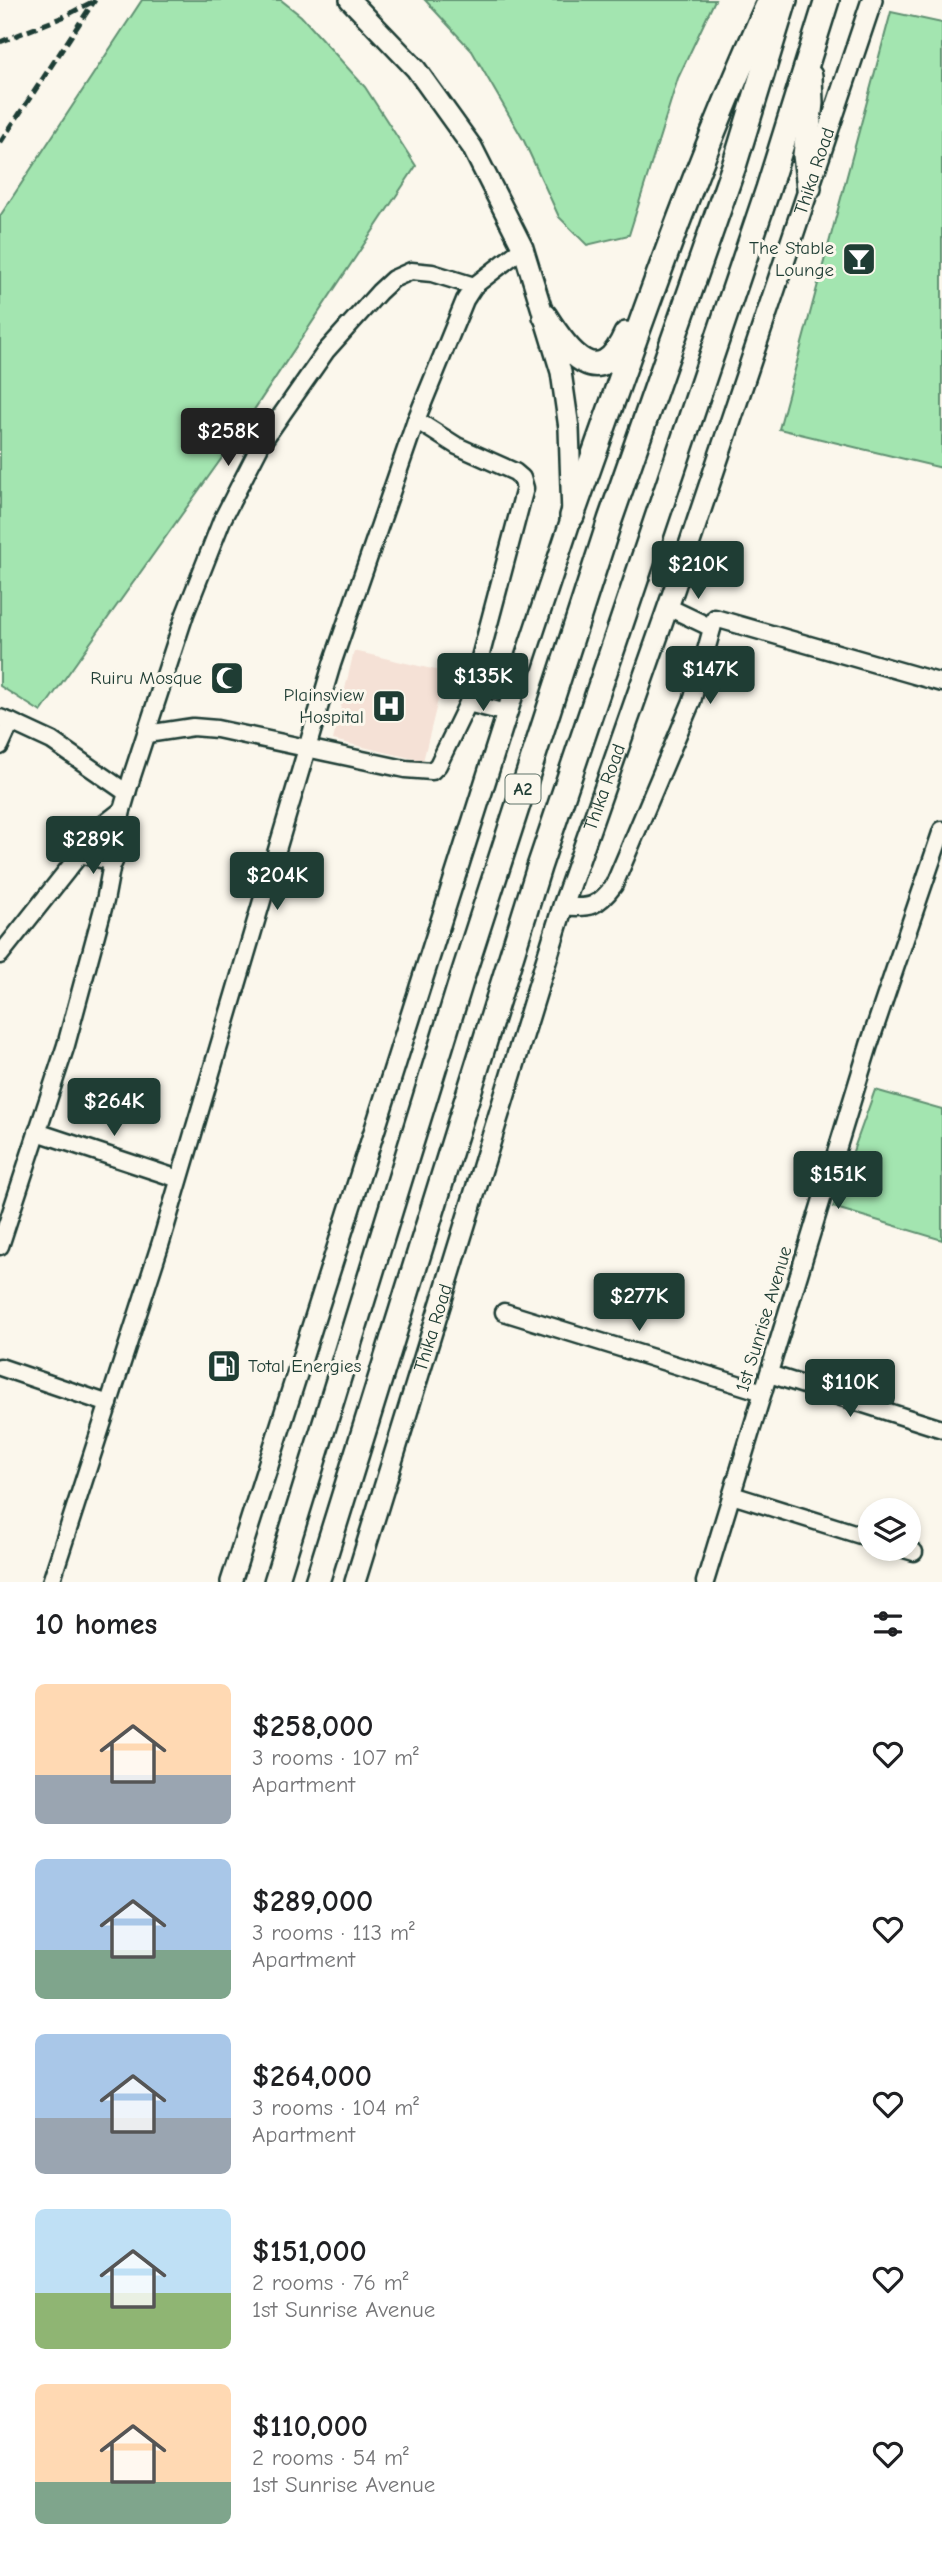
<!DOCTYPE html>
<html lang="en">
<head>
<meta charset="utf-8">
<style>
  body { margin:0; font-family:"Comic Neue",sans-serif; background:#f6f6f6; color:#202124; height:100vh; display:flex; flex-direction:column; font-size:26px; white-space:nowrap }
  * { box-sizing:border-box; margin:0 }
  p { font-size:23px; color:#757577 }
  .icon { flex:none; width:38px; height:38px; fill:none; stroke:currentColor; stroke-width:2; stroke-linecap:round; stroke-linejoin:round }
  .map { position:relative; height:1582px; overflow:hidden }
  .panel { display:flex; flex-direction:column; background:#fff; flex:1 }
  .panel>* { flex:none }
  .buttons { position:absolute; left:858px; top:1498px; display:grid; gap:14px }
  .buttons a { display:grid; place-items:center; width:63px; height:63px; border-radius:50%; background:#fff; box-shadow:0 4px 10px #0003; font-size:35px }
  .price { position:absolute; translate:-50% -60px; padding:0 16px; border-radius:7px; background:#1f3d34; color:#fff; font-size:23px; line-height:46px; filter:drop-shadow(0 2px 4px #0008) }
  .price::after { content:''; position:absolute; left:50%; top:42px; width:21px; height:16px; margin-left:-10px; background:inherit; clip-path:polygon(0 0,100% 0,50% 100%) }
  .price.selected { background:#222; color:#fff }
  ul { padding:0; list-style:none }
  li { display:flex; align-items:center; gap:21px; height:175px; padding:0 35px }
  li span { display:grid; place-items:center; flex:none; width:196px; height:140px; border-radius:10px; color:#555 }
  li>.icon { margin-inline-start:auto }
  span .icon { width:84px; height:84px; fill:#fffc; stroke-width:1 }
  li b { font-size:30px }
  h2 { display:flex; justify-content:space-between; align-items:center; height:84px; padding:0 35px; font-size:30px }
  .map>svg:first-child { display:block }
  .built { fill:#f5e1d6 }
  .green { fill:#a3e5b0; stroke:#619172; stroke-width:2 }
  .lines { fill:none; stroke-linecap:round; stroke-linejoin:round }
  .minor-casing { stroke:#1f3d34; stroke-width:21 }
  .major-casing { stroke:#1f3d34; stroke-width:24 }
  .highway-casing { stroke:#1f3d34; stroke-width:28 }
  .minor { stroke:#fbf7ec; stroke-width:16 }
  .major { stroke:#fbf7ec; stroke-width:19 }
  .highway { stroke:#fbf7ec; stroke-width:23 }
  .rail { stroke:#1f3d34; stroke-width:5; stroke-dasharray:10 5; stroke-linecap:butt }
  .labels { text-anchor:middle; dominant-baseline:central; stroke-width:6; stroke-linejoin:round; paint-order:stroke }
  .shield { fill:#fbf7ec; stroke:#61756b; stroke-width:2 }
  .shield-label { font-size:18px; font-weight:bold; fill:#1f3d34 }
  .street-label { font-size:19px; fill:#1f3d34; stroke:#fbf7ec }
  .poi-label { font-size:19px; fill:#1f3d34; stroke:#fbf7ec; text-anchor:end }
</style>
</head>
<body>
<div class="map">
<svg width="942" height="1582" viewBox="0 0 942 1582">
  <rect width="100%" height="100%" fill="#fbf7ec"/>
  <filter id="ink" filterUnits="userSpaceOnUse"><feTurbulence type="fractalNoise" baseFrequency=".0143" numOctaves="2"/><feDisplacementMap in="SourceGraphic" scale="14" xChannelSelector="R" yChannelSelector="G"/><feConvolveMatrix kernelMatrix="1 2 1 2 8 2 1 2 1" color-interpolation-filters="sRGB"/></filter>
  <g filter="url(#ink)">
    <polygon class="built" points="354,651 445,672 423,761 333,740"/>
    <g class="green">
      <polygon points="142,0 281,0 301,16 365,87 416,166 224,455 41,712 0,686 0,216"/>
      <polygon points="425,0 715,0 678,78 629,235 587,245 559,217 524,141 472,51"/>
      <polygon points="891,12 942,23 942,468 779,429"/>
      <polygon points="875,1090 942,1109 942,1240 833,1207"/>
    </g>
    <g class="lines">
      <g class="minor-casing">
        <g id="minor">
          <polyline points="668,607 712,628"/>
          <polyline points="468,703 507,713"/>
          <polyline points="0,718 11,722 0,746"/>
          <polyline points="11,722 52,741 127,793"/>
          <polyline points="147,734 193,727 217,729 405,769 432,771 438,765 468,703 525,488 522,478 515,472 457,446 416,420"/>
          <polyline points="79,854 114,862"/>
          <path d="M563 906C589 909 598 907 614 885L692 701 715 618 942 683"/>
          <polyline points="0,955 104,824 122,810"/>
          <polyline points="37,1132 179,1179"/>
          <polyline points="0,1246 66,1045 105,901 122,810 132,776 185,614 222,520 261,444 326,351 379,292 393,279 411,271 432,273 474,286"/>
          <polyline points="504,1312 763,1392"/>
          <polyline points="0,1367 109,1404"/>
          <polyline points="769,1374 942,1429"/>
          <polyline points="732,1495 870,1538"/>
          <polyline points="904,1549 914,1552"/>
          <polyline points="51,1582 161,1242 332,664 416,420 465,300 474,286 523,248"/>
          <polyline points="705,1582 869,1045 942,830"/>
        </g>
      </g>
      <g class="major-casing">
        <g id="major">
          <polyline points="231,1582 514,691 572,516 569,428 561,372 523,248 472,147 416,69 350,0"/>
          <path id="s1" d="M355 1582 563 906 675 587 872 0"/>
        </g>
      </g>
      <g class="highway-casing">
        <g id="highway">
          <polyline points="809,188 805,155 811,103 810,76"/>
          <path d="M545 316C567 351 599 395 626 334"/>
          <path d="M572 516C634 342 693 168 770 0"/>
          <polyline points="276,1582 462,978 610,520 735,163 785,0"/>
          <polyline points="317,1582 539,867 768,189 827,0"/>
        </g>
      </g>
      <use href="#minor" class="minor"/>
      <use href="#major" class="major"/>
      <use href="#highway" class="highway"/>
      <g class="rail">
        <polyline points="0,42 63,17 92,2"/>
        <polyline points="0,143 95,0"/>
      </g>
    </g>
  </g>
  <defs>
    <g id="bar-square" transform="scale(1.75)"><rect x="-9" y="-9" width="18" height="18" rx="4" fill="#1f3d34" stroke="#fbf7ec"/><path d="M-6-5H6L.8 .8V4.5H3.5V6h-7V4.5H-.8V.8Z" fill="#fff"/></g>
    <g id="mosque-square" transform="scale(1.75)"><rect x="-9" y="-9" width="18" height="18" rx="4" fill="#1f3d34" stroke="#fbf7ec"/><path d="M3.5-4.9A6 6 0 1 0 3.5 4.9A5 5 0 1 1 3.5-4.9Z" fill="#fff"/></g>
    <g id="hospital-square" transform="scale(1.75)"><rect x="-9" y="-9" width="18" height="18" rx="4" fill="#1f3d34" stroke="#fbf7ec"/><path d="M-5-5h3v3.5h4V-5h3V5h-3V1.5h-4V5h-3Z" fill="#fff"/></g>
    <g id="fuel-square" transform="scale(1.75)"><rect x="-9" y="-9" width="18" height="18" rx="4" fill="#1f3d34" stroke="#fbf7ec"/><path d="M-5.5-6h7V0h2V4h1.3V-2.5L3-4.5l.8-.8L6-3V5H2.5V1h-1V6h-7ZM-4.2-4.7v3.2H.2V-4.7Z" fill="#fff"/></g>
  </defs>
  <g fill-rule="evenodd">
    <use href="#bar-square" x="859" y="259"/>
    <use href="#mosque-square" x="227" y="678"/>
    <use href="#hospital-square" x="389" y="706"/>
    <use href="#fuel-square" x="224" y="1366"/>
  </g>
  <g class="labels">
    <rect class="shield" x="505.5" y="774.5" width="35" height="29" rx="5"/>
    <g class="shield-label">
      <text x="523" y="789">A2</text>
    </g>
    <g class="street-label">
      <text stroke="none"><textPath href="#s1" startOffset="1484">Thika Road</textPath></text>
      <text stroke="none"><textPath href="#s1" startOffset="833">Thika Road</textPath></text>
      <text transform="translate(764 1319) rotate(-73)">1st Sunrise Avenue</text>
      <text stroke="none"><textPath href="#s1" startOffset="266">Thika Road</textPath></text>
    </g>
    <g class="poi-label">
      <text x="834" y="248">The Stable<tspan x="834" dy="22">Lounge</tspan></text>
      <text x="202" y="678">Ruiru Mosque</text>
      <text x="364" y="695">Plainsview<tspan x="364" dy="22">Hospital</tspan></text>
      <text x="248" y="1366" text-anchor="start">Total Energies</text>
    </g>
  </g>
</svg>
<div class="buttons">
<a><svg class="icon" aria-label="layers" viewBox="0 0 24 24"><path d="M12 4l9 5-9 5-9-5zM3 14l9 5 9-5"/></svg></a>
</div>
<b class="price selected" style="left:228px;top:468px">$258K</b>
<b class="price" style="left:698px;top:601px">$210K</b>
<b class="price" style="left:710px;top:706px">$147K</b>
<b class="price" style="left:483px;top:713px">$135K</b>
<b class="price" style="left:93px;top:876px">$289K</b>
<b class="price" style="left:277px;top:912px">$204K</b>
<b class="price" style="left:114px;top:1138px">$264K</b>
<b class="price" style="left:838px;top:1211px">$151K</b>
<b class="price" style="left:639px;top:1333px">$277K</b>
<b class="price" style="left:850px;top:1419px">$110K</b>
</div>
<section class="panel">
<h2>10 homes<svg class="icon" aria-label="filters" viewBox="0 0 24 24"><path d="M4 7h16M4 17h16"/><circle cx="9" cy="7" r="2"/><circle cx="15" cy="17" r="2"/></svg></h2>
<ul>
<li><span style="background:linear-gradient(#ffd9b3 65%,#9aa5b1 0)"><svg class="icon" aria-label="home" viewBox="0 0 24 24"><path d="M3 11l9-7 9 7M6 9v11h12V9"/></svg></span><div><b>$258,000</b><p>3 rooms · 107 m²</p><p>Apartment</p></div><svg class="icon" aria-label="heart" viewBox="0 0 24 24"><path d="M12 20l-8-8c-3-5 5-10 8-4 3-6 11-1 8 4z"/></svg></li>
<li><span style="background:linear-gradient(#a9c7e8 65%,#7fa58c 0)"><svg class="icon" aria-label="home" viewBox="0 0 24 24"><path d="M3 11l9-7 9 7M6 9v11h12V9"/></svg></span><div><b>$289,000</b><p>3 rooms · 113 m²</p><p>Apartment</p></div><svg class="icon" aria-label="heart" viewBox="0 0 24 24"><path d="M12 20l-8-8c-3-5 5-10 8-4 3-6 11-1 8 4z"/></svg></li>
<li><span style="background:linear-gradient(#a9c7e8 60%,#9aa5b1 0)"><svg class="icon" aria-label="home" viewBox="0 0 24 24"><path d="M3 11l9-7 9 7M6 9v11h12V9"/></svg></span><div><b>$264,000</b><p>3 rooms · 104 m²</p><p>Apartment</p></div><svg class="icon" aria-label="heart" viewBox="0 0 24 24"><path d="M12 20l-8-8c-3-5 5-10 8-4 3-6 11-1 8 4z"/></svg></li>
<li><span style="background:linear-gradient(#bfe0f5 60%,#8fb573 0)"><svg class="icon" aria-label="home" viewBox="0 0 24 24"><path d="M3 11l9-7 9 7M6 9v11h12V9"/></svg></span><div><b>$151,000</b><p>2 rooms · 76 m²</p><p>1st Sunrise Avenue</p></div><svg class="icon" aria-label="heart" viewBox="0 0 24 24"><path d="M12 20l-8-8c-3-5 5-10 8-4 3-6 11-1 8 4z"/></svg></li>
<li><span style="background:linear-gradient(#ffd9b3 70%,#7fa58c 0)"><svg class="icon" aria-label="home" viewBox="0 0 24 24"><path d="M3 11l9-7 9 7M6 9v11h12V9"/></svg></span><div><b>$110,000</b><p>2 rooms · 54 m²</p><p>1st Sunrise Avenue</p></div><svg class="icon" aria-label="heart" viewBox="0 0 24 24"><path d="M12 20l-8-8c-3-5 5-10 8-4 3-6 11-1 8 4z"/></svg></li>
</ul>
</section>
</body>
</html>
